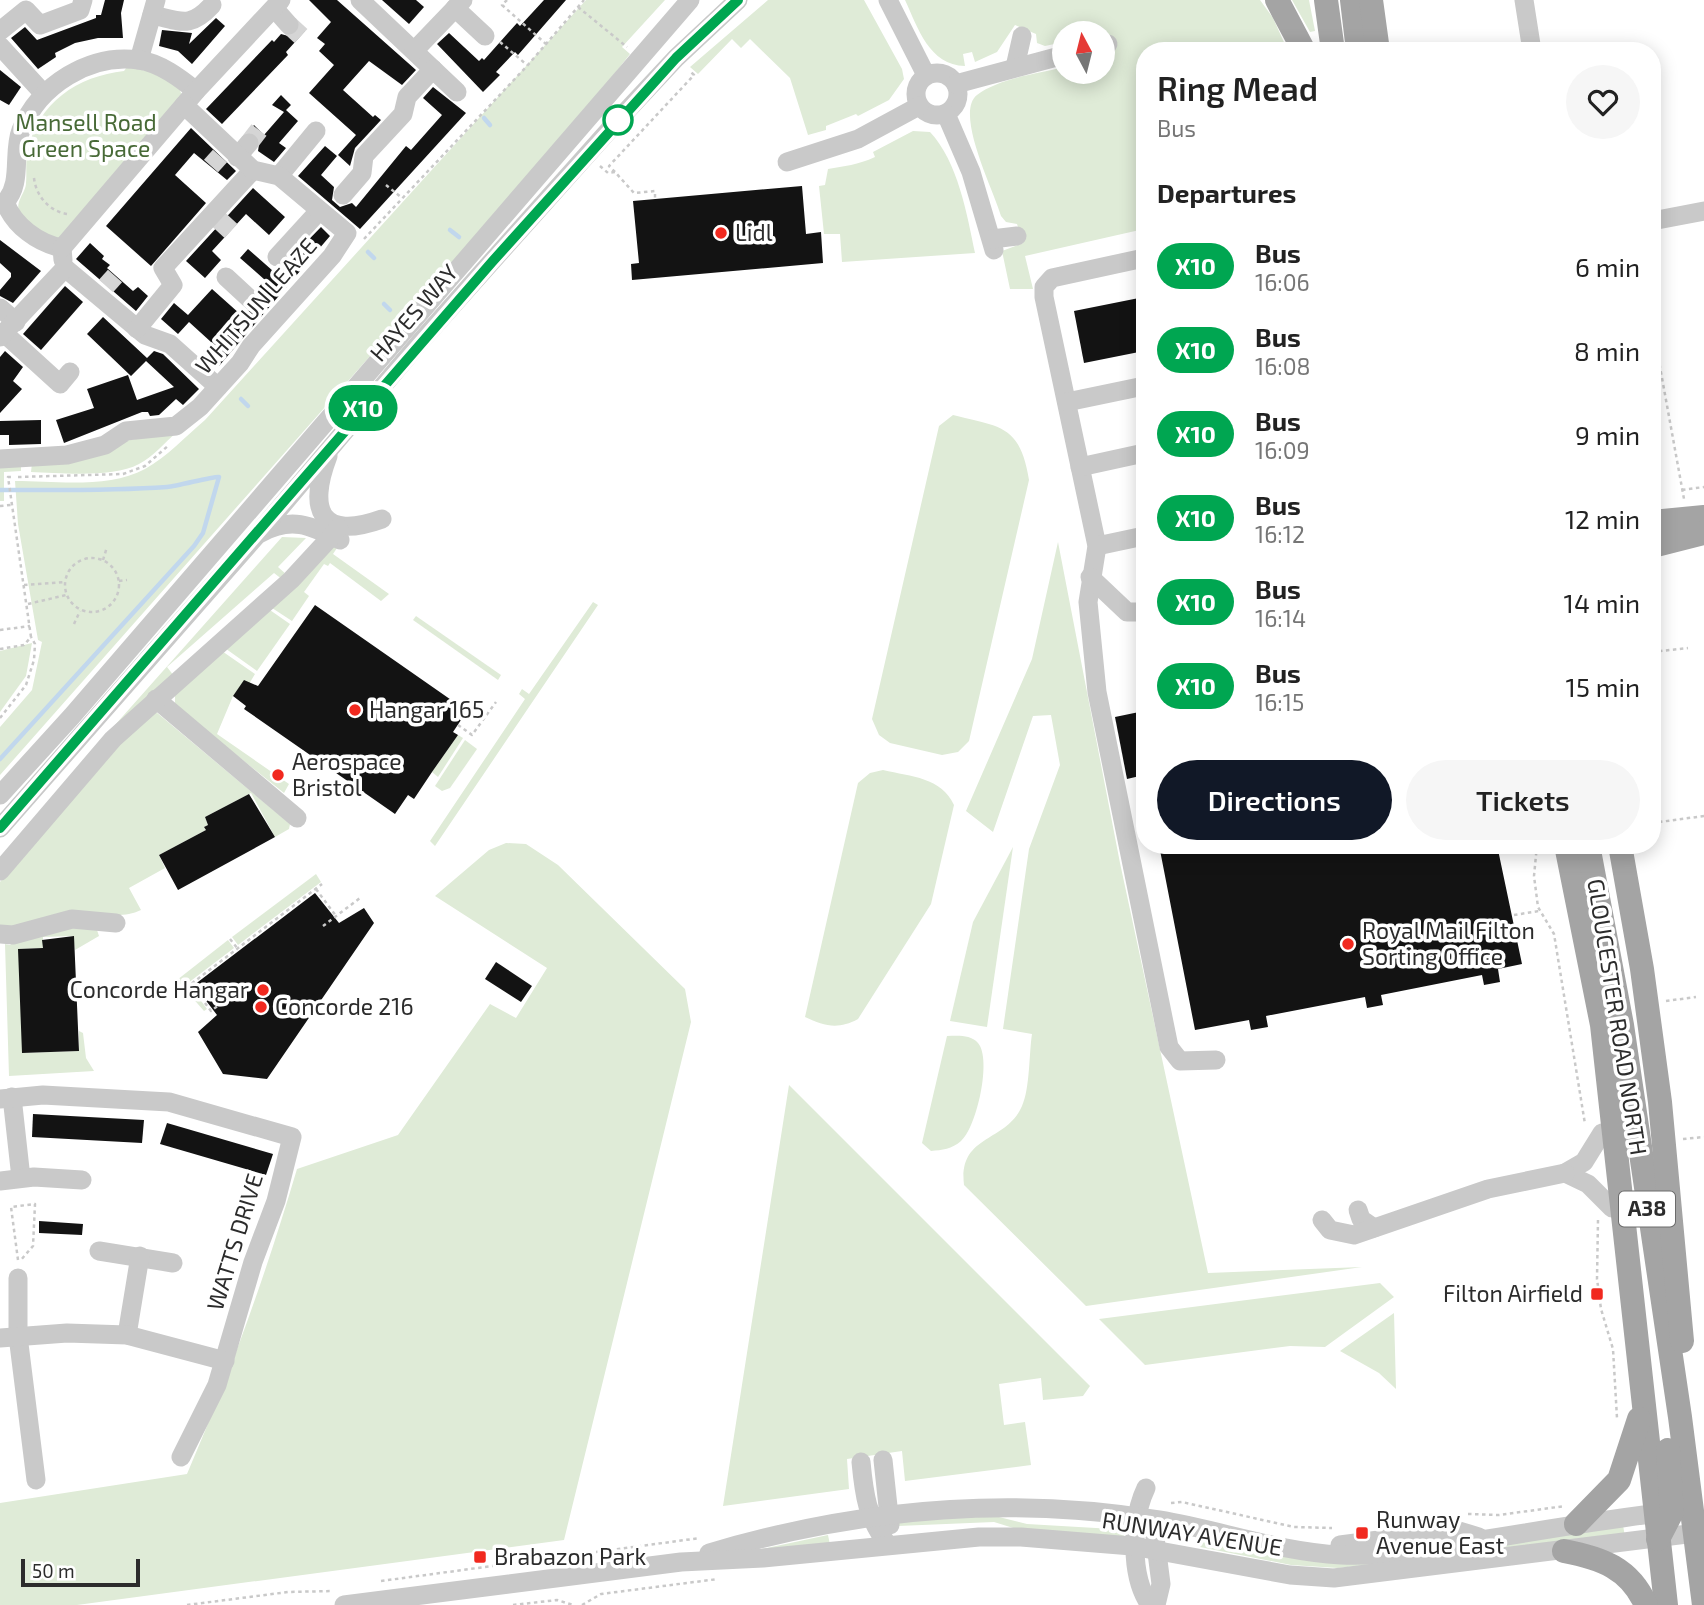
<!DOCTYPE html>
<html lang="en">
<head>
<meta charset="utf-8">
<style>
	body { margin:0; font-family:"Exo 2",sans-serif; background:#f6f6f6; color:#222; height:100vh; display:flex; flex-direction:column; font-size:26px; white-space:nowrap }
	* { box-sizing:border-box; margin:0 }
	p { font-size:23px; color:#767676 }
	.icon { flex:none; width:38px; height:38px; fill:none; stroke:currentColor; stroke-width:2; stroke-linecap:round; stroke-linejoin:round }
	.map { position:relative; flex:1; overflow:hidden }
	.panel { position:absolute; left:1136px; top:42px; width:525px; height:812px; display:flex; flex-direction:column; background:#fff; border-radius:28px; box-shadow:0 4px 18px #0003 }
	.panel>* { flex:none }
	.badge { padding:0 14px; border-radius:23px; font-size:24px; line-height:46px }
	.needle { width:46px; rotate:353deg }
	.controls { position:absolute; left:1052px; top:21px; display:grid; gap:14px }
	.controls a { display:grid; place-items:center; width:63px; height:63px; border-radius:50%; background:#fff; box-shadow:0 4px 18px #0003; font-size:35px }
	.scale { position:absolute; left:21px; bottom:18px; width:119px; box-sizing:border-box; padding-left:7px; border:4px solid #2c2c2c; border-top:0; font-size:19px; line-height:24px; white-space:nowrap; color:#2c2c2c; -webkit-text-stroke:5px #fff; paint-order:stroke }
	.map>.badge { position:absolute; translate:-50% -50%; box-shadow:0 0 0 4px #fff }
	h2 { padding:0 21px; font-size:26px; line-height:63px }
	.round { display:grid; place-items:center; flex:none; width:74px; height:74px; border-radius:37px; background:#f6f6f6 }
	.headline { display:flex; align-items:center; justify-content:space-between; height:119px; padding:0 21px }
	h1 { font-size:33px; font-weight:600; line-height:52px }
	.cta { display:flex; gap:14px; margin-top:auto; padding:14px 21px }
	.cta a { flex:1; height:80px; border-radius:42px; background:#111827; color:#fff; font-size:28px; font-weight:600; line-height:80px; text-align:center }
	.cta a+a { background:#f6f6f6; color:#222 }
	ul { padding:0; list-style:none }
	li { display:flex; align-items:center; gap:21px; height:84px; padding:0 21px }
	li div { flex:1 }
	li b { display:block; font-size:26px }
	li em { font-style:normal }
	li .badge { min-width:77px; font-weight:700; text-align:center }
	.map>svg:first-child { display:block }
	.green { fill:#dfebd7 }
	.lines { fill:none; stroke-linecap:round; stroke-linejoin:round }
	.stream { stroke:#c1d7ed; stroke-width:4.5 }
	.building { fill:#131313 }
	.minor-tunnel { stroke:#d5d5d5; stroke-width:19; stroke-dasharray:19 10; stroke-linecap:butt }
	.path { stroke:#c9c9c9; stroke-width:2.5; stroke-dasharray:3.5 3.5; stroke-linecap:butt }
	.minor { stroke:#c9c9c9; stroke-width:19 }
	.major { stroke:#a4a4a4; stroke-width:24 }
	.line-casing { stroke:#fff; stroke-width:16 }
	.line { stroke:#00a651; stroke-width:10 }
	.stop-dot { fill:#fff; stroke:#00a651; stroke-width:3.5 }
	.poi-dot { fill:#f1291f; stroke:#fff; stroke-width:2.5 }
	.labels { text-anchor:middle; stroke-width:7; stroke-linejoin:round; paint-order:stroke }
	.shield { fill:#fff; stroke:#6b6b6b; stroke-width:2 }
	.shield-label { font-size:21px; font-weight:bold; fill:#2c2c2c }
	.park-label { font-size:23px; fill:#486a37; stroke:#fff }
	.poi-label { font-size:23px; fill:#2c2c2c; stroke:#fff; text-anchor:start }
	.street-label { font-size:23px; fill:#2c2c2c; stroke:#fff }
</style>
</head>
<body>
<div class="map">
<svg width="1704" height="1605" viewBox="0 0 1704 1605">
	<rect width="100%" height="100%" fill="#fff"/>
	<g class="green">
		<path d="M586,0H665L622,47L630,54L575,124L0,775V727L32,690L42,642L38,640L18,524L15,481C55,481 108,489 145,469C167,457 186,436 205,420Z"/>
		<path d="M768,0H864L902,69L904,79L889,100L858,116L856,114L826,126V130L808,135L790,78L750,39L741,48L732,39L698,74L690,67Z"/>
		<path d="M905,0H1260L1273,18L1288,51H1144V229L1025,256L1033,289H1010L1002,251L1023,243L1017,224L1006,222L1001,216C994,191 954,113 977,95C999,78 1037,74 1064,67V72H1102L1103,57L1113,54L1107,33H1064V42L1045,46L1037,43L1036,34L1015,25L997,52L975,62L972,52L963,54L965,66C929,65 918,28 905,0Z"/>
		<path d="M1292,0H1309L1315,31L1310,32Z"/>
		<path d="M127,67L157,73L177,83L183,98L59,238L47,239C39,232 25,222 20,213C14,202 26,193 26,183C27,172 25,162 28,151C37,103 78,76 124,71Z"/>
		<path d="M913,131L930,132C958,162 967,214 975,253L842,262L840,234H824L819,186L825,185L828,169C844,166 858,165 875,157L873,152Z"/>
		<path d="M953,415C1001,427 1020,425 1029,480L969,741L958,752L942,755L890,743L879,735L872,719L939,426Z"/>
		<path d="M177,432C165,442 153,457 139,464C113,478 61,473 31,472L32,463L118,442Z"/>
		<path d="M0,465H21V471L4,472V501H0Z"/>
		<path d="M282,537L306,538L278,567L287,575L283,580L274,573L167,667L174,676L83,761Z"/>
		<path d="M1058,542L1120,863L1208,1273L1362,1267L1086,1306L964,1185C958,1134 1006,1143 1022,1106C1030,1089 1029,1053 1032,1034L1003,1029L1029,849L1060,765L1051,715L1033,716L993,832L966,811L1032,659Z"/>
		<path d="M334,545H339L333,554L389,594L381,601L330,563L328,566L324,564L304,592L309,596L292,621L269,606Z"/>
		<path d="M593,602L598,605L435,846L430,841L525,699L519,694L522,689L529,694Z"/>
		<path d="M267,608L290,624L257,671L222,646Z"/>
		<path d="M416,616L501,675L498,680L413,620Z"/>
		<path d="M32,643L26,676L0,712V651Z"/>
		<path d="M219,649L255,674L249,684L244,681L233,696L217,734L289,784L284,793L175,706V694Z"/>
		<path d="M156,712L290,824L289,829L275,837L251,793L205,817L208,825L204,827L206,830L159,855L165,868L129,888L141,910C125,918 109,914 92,914C61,915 32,930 0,927V882L38,832L118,742Z"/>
		<path d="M458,735L463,738L438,777L432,772Z"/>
		<path d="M465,740L477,749L450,788L442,791L435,786Z"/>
		<path d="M883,770C912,777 941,777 954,805L931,904L858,1019C838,1030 824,1026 805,1017L858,783L870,773Z"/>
		<path d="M506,843L526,844L558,865L685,989L691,1022L564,1540L77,1605H0V1503L187,1474C230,1374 266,1274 297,1169L398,1135L490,1004L516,1018L547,968L435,896L489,850Z"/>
		<path d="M1013,847L987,1027L950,1021L973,922Z"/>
		<path d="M316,874L321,882L238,945L232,937Z"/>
		<path d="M54,927H96L99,936L75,950L73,936L43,937V948L19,949L23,1053L79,1051V1031L83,1033L86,1058L94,1071L9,1076L5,944L10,945L18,939Z"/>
		<path d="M228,940L234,948L188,983L207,1009L204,1011L177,980Z"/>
		<path d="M947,1036C957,1036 970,1034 978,1043C992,1059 977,1127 961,1141C952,1149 942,1150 931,1151L922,1143Z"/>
		<path d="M789,1085L1090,1386L1083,1396L1043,1400L1041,1378L999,1384L1004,1425L1025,1422L1031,1465L905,1481L902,1451L847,1459L849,1489L723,1506Z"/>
		<path d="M1380,1283L1394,1297L1325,1347L1290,1346L1145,1365L1099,1319Z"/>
		<path d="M1394,1313L1396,1389L1379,1373L1340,1351Z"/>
		<path d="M960,1516H995L1027,1524L1113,1529L1124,1534V1537L1020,1530L994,1522L898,1526L897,1523Z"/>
		<path d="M1623,1525L1625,1537L1338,1568L1291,1565L1200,1547L1202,1537L1278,1555Z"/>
		<path d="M828,1535L830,1545L752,1551Z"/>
	</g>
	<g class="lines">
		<g class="stream">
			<path d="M484,118L490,125"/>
			<path d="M450,230L459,237"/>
			<path d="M368,252L374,258"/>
			<path d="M384,304L390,310"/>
			<path d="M241,399L248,406"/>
			<path d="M0,490C56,490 111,491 167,487C179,486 213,476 219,477L203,533L194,546L0,759"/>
		</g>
	</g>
	<g class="building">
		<path d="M105,0H124L121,13L123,38H98L75,43L55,53L56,57L38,69L11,38L25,27L37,40L96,18V15H101Z"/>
		<path d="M309,0H337L416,70L402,85L369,61L343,90L373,117L375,115L381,120L355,148L350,166L338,155L356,135L309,93L334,65L319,51L325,44L317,38L331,22Z"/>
		<path d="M382,0H416L424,7L409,24Z"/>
		<path d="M544,0H566L518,55L515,52L496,72L500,75L483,92L437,44L449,33L479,61L482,58L484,60L517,23L520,26Z"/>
		<path d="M216,18L225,26L192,64L178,51L159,46L162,30L192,33L189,44Z"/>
		<path d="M301,27L305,31L286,52L288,55L222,124L206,109L272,40L274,42L281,34L292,37Z"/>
		<path d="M0,70L21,87L9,105L0,100Z"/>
		<path d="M433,87L466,113L360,229L298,176L325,146L337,156L321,175L334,187L332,200L340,207L352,203L356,207L406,146L411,150L442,115L423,98Z"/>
		<path d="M281,95L291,105L286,110L298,121L279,143L286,148L274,162L258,151L260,138L249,131L254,125L264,135L284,112L272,105Z"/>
		<path d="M191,128L236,171L227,180L194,153L175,175L206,203L151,266L106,226Z"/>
		<path d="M802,186L806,234L821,232L823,263L632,280L631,264L639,263L633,201Z"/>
		<path d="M253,188L285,217L269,235L246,214L212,251L221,260L205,278L186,261Z"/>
		<path d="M321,227L330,236L219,366L203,351L211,342L189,322L178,334L161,319L174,303L188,315L212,289L240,314L244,310L256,312L264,303L257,289L265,280L240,258L248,249L273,271L281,268Z"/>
		<path d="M0,240L41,271L13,303L0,296V290L11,277V273L0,263Z"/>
		<path d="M90,243L104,256L102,259L110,265L107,268L133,291L138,287L148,296L136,311L76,259Z"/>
		<path d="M65,286L83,302L41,350L23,334Z"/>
		<path d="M1144,297V351L1084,363L1074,311Z"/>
		<path d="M103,317L147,358L154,351L163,354L199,389L183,405L176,399L159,415L150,416L148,412H142L64,443L56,420L94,408L87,389L128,375L137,400L174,387L146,361L131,376L87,334Z"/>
		<path d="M5,351L23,367L13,381L22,389L0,413V357Z"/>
		<path d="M41,420V444L9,445V435H0V421Z"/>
		<path d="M315,605L467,711L453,732L458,735L432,772L414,799L408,795L395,814L244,709L246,706L233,696L244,680L258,686Z"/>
		<path d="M1144,711V775L1127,779L1115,717Z"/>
		<path d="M249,794L275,837L178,890L159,855L206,830L204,827L208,825L205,817Z"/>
		<path d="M1159,845H1497L1522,964L1498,969L1500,982L1484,985L1482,975L1381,995L1383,1005L1367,1008L1365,997L1266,1016L1268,1027L1251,1030L1249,1020L1195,1030Z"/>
		<path d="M315,893L339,923L364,908L374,923L267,1079L223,1074L198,1032L217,1015L194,985Z"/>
		<path d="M74,936L79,1051L22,1053L18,949L43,948L42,940Z"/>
		<path d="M496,962L532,986L521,1002L485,979Z"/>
		<path d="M33,1114L144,1120L142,1143L32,1137Z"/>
		<path d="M167,1123L273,1154L266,1175L160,1144Z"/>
		<path d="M39,1221L83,1224L82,1235L39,1233Z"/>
	</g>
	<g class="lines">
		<g class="minor-tunnel">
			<path d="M289,25L301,36"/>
			<path d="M249,143L259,130"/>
			<path d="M211,166L220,156"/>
			<path d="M218,219L231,231"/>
			<path d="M106,286L115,276"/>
		</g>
		<g class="path">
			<path d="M507,0L502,5L546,44"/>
			<path d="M578,7L627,47"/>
			<path d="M500,42L527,65"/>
			<path d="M600,166L608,173L615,172L634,193L655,191V199"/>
			<path d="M615,172L609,166L694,75L690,71"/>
			<path d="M34,178C36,196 49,211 67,214"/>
			<path d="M386,185L402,198"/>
			<path d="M364,239L527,66L584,0"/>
			<path d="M1652,323L1684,499"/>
			<path d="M18,477L123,474L145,466L169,445"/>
			<path d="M1682,490L1704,487"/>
			<path d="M0,506L11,505"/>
			<circle cx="92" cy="585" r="27"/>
			<path d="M103,560L107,547"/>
			<path d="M119,581L127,580"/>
			<path d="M24,585L65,582"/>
			<path d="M28,604L66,595"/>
			<path d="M74,624L80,611"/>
			<path d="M0,630L30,626"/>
			<path d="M0,649L24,645L31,637L8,477H11"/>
			<path d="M1652,652L1688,648"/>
			<path d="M0,718L26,685L34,660L35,644L31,637"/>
			<path d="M458,725L472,735L496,702"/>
			<path d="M1652,823L1704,816"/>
			<path d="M1537,845L1534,876L1538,907L1554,934L1585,1124"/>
			<path d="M316,889L336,916"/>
			<path d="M1514,915L1539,911"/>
			<path d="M323,926L360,898"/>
			<path d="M230,939L238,949"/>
			<path d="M228,998L211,1011L191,984L322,884"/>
			<path d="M1666,1001L1696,997"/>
			<path d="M1683,1139L1704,1137"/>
			<path d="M1598,1220L1597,1279L1601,1309L1613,1349L1617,1418"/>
			<path d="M18,1260L11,1207L35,1204L33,1246L20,1261"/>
			<path d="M1171,1503L1182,1502L1294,1527L1332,1528"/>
			<path d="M1468,1514L1499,1515L1565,1506"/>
			<path d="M381,1581L700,1538"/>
			<path d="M187,1605L288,1592L333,1591"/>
			<path d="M513,1605L557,1600L573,1605"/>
			<path d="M582,1605L601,1594L718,1579"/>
		</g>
		<g class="minor">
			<path d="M360,0L457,92"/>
			<path d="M888,0L926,75"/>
			<path d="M1524,0L1532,51"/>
			<path d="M274,8L289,25"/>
			<path d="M455,8L485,36"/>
			<path d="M152,15C181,21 190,29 212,5"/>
			<path d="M0,31L26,10L40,25L80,10L83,0"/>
			<path d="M1102,45L1108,44"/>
			<path d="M0,46L44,94"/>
			<path d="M414,51L463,0"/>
			<path d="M139,60L156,0"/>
			<path d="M1015,67L1022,36"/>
			<circle cx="937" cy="94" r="21"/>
			<path d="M956,84L1064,55"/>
			<path d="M946,114L971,172L994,250"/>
			<path d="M237,157L249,143"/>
			<path d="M787,162L858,139L919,106"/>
			<path d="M279,176L316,131"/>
			<path d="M343,195L362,173L364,156L403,114L407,97L433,69"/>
			<path d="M5,202C23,183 12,153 21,130C39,85 90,53 139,60C160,63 180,78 196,91"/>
			<path d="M0,203L5,202C14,226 38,243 62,248L63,260"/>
			<path d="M1652,221L1704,211"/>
			<path d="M992,239L1017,236"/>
			<path d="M62,248L196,91L281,0"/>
			<path d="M277,257L319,211"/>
			<path d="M1144,258L1052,278L1044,287V297L1097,546L1088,602L1097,692L1169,1047L1180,1061L1216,1060"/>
			<path d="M65,268L145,335L170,344L218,387"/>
			<path d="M226,277L252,301"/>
			<path d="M0,308L16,322"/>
			<path d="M137,329L173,285L163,268L253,170"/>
			<path d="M5,334L60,384L70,372"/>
			<path d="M0,337L65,268"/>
			<path d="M1067,402L1144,386"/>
			<path d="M328,456C307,511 321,541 382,519"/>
			<path d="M0,459L67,455L105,445L126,431L176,426L200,407L240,363L251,346L332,256L347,233L279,176L253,170L184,105"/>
			<path d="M1080,467L1144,453"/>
			<path d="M261,533C292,516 311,526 340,540"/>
			<path d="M1097,546L1144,536"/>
			<path d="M1090,577L1127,612H1144"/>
			<path d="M156,699L297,818"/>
			<path d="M0,795L72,716L690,0"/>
			<path d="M0,828L258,534L419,343L618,120L676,58L738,0"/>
			<path d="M0,871L113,739L291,580L339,528"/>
			<path d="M0,934L13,935L72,919L116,923"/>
			<path d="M12,1097L21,1178"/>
			<path d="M0,1099L43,1095L169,1102L292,1137L276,1201L253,1262L217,1385L181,1457"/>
			<path d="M1602,1133L1584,1162L1565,1173L1588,1184L1612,1208"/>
			<path d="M0,1181L34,1177L82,1180"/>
			<path d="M1358,1210L1361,1219L1374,1228"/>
			<path d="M1322,1220L1330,1230L1354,1235L1488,1189L1565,1173"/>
			<path d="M99,1251L173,1263"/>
			<path d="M18,1278V1336L36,1480"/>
			<path d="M127,1335L140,1256"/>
			<path d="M0,1338L67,1333L127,1335L225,1361"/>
			<path d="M883,1460L890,1525"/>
			<path d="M861,1462C864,1494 867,1518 888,1545"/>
			<path d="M1146,1488C1131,1519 1130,1577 1150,1605"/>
			<path d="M1155,1537L1161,1584L1156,1605"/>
			<path d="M1340,1545L1456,1530L1479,1537"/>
			<path d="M709,1553C857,1509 1006,1495 1159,1520C1220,1530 1279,1552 1341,1555C1375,1557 1409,1550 1442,1546C1517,1535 1591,1521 1667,1512"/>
			<path d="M344,1605L681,1562L763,1558L979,1537H1021L1132,1546L1290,1575L1334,1578L1704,1532"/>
		</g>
		<g class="major">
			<path d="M1277,0L1304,51"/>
			<path d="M1326,0L1333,51"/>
			<path d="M1352,0L1358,51"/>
			<path d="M1371,0L1378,51"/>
			<path d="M1652,522L1704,517"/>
			<path d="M1652,546L1704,533"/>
			<path d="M1566,845L1602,1025L1666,1605"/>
			<path d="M1588,845L1622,1025L1680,1417L1704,1605"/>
			<path d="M1620,845L1642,969L1660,1102L1682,1341"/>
			<path d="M1576,1524L1619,1480L1639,1419"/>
			<path d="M1658,1539L1672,1512L1668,1450"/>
			<path d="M1564,1551C1601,1558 1630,1568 1646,1605"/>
		</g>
	</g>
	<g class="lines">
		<defs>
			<path id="line" d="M0,828L492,262L676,58L738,0"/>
		</defs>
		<use href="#line" class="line-casing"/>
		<use href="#line" class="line"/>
	</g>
	<circle class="stop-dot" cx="618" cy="120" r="14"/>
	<g class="poi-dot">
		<circle cx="721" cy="233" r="7"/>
		<circle cx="355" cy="710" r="7"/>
		<circle cx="278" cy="775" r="7"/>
		<circle cx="1348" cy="944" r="7"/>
		<circle cx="263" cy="990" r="7"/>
		<circle cx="261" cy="1007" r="7"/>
		<rect x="1590" y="1287" width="14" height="14" rx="3.5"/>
		<rect x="1355" y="1526" width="14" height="14" rx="3.5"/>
		<rect x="473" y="1550" width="14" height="14" rx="3.5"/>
	</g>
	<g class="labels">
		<rect class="shield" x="1619" y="1191.5" width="56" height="35" rx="5"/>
		<g class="shield-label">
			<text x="1647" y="1216">A38</text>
		</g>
		<g class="park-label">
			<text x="86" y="131">Mansell Road<tspan x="86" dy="26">Green Space</tspan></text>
		</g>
		<g class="poi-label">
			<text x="735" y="241">Lidl</text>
			<text x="369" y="718">Hangar 165</text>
			<text x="292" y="770">Aerospace<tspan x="292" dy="26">Bristol</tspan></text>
			<text x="1362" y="939">Royal Mail Filton<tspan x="1362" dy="26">Sorting Office</tspan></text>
			<text x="249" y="998" text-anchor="end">Concorde Hangar</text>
			<text x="275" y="1015">Concorde 216</text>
			<text x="1583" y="1302" text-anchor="end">Filton Airfield</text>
			<text x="1376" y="1528">Runway<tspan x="1376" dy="26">Avenue East</tspan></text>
			<text x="494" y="1565">Brabazon Park</text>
		</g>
		<g class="street-label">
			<text transform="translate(256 306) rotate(-49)" y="8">WHITSUN LEAZE</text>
			<text transform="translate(414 313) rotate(-49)" y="8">HAYES WAY</text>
			<text transform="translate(1617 1017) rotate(81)" y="8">GLOUCESTER ROAD NORTH</text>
			<text transform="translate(235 1242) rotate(-73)" y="8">WATTS DRIVE</text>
			<text transform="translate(1192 1534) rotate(9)" y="8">RUNWAY AVENUE</text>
		</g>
	</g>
</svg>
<div class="controls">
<a><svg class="needle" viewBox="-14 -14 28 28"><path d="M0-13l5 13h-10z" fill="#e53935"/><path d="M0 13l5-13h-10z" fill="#767676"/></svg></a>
</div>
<div class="scale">50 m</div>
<b class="badge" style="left:363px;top:408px;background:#00a651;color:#fff">X10</b>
<section class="panel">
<div class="headline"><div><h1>Ring Mead</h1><p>Bus</p></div><a class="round"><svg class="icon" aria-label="heart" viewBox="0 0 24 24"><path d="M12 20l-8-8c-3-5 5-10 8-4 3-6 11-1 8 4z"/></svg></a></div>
<h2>Departures</h2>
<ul>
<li><span class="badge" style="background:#00a651;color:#fff">X10</span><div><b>Bus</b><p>16:06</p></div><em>6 min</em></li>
<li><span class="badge" style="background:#00a651;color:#fff">X10</span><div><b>Bus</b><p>16:08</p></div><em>8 min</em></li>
<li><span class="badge" style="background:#00a651;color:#fff">X10</span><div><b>Bus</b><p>16:09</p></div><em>9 min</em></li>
<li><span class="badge" style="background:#00a651;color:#fff">X10</span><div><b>Bus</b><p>16:12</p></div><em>12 min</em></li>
<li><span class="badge" style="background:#00a651;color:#fff">X10</span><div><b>Bus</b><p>16:14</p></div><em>14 min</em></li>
<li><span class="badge" style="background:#00a651;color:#fff">X10</span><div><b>Bus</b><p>16:15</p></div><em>15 min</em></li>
</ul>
<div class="cta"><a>Directions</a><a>Tickets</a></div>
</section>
</div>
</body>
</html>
